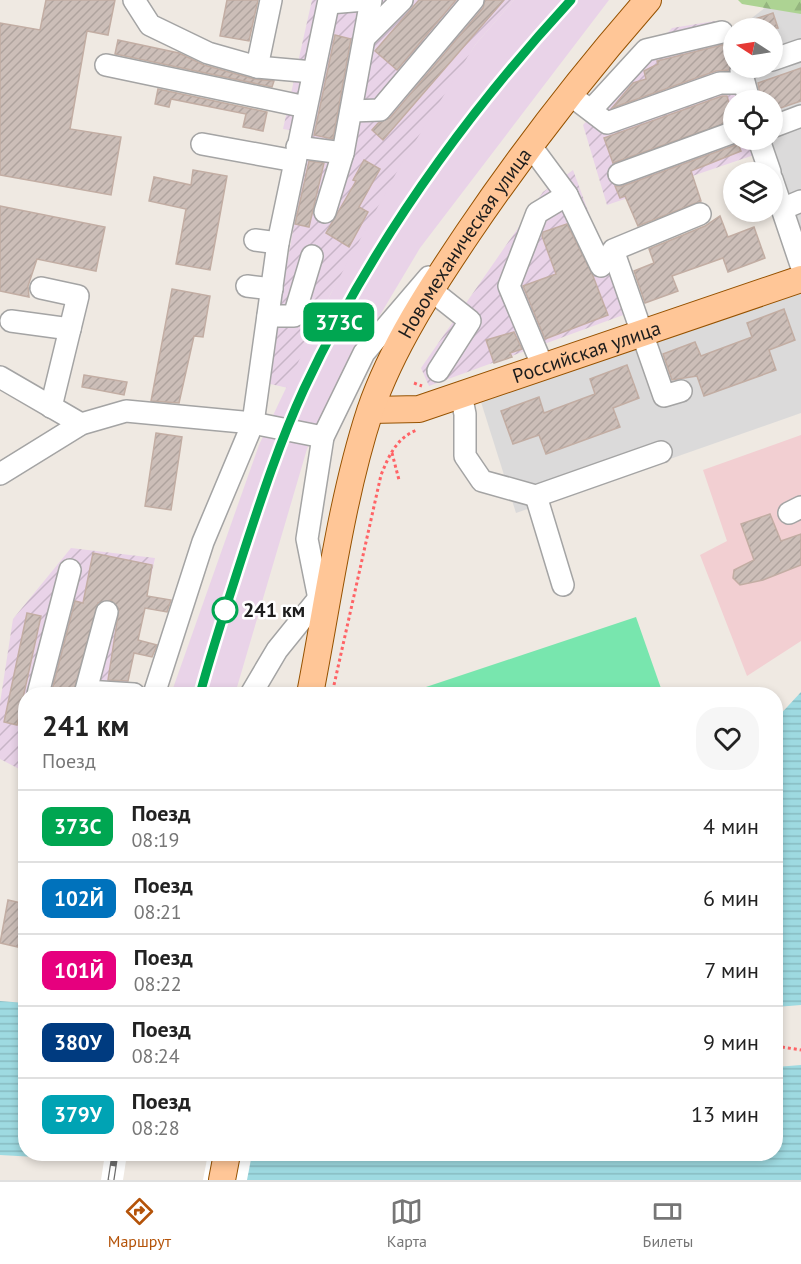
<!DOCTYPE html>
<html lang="ru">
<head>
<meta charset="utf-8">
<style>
	body { margin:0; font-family:"PT Sans",sans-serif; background:#f6f6f6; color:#222; height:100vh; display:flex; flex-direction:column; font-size:22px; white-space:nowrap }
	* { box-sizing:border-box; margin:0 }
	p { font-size:20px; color:#767676 }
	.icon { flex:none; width:33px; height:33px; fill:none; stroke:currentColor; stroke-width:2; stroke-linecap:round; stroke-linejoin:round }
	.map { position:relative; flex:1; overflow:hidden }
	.drawer { position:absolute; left:18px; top:687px; width:765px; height:474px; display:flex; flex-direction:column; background:#fff; border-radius:24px; box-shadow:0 3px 9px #0003 }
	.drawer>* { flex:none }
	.badge { padding:0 12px; border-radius:9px; font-size:21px; line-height:39px }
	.needle { width:39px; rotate:282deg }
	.tools { position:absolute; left:723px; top:18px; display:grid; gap:12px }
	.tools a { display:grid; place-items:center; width:60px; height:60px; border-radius:50%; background:#fff; box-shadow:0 3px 9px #0003; font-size:30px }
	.map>.badge { position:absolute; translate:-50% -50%; box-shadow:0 0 0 3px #fff }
	.round { display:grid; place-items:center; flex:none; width:63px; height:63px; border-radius:24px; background:#f6f6f6 }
	.headline { display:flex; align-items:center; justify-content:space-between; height:102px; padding:0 24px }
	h1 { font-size:28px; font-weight:700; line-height:45px }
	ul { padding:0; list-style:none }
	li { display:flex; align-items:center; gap:18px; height:72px; padding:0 24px; border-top:2px solid #e0e0e0 }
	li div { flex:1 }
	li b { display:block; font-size:22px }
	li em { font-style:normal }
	li .badge { min-width:66px; font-weight:700; text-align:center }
	.dock { display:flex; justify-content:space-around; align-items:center; height:84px; border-top:2px solid #e0e0e0; background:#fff; font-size:16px; color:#767676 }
	.dock a { display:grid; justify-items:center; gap:3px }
	.dock .on { color:#b45309 }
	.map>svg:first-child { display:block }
	.residential { fill:#dbdada }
	.commercial { fill:#f2cfd2 }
	.industrial { fill:url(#industrial-furrows) }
	.railway { fill:#e9d3e8 }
	.forest { fill:url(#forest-firs) }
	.pitch { fill:#78e6ae }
	.water { fill:url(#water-rules) }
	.pier { fill:#fff }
	.building { fill:url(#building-hatch); stroke:#c2ada3; stroke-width:1.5 }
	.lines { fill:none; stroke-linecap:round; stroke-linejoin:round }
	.minor-casing { stroke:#a4a4a4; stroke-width:24 }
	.major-casing { stroke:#965200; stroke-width:28 }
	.path { stroke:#ff6366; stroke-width:3; stroke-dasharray:3 3; stroke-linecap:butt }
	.minor { stroke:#fff; stroke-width:21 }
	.major { stroke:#ffc697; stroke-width:26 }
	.rail-casing { stroke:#6b6b6b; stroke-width:7 }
	.rail { stroke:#fff; stroke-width:4.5; stroke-dasharray:14; stroke-linecap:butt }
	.line-casing { stroke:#fff; stroke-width:14 }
	.line { stroke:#00a651; stroke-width:9 }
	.stop-dot { fill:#fff; stroke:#00a651; stroke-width:3 }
	.labels { text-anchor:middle; stroke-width:5; stroke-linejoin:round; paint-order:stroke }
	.street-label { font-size:20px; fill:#1d1d1d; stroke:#fff }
	.stop-label { font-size:20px; font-weight:bold; fill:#1d1d1d; stroke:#fff; text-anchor:start }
</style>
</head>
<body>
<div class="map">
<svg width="801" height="1180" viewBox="0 0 801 1180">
	<defs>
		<pattern id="industrial-furrows" width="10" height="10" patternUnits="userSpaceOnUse" patternTransform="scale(1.5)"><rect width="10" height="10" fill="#e9d3e8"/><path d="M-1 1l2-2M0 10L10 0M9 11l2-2" fill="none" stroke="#c7b5c7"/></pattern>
		<pattern id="forest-firs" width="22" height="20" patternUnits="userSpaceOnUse" patternTransform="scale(1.5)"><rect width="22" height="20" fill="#add393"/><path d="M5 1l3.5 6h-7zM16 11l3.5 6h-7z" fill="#94b57e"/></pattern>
		<pattern id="water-rules" width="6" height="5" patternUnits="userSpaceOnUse" patternTransform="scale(1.5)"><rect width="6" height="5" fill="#9edae1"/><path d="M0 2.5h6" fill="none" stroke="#88bbc1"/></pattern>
		<pattern id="building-hatch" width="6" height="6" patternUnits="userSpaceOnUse" patternTransform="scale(1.5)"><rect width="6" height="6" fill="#ccbeb8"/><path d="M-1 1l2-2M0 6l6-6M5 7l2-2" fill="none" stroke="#afa39e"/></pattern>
	</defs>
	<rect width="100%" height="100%" fill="#efe9e2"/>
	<g class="residential">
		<path d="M775,0H801V229L771,140L772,100H758L747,68H772V28H739Z"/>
		<path d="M801,290V413L516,513L481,402Z"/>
	</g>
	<path class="commercial" d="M801,435V641L747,676L700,555L727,541L703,470Z"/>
	<g class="industrial">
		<path d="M312,0H514L475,45L331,293L288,388L266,383L310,134L283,129Z"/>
		<path d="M715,21L738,100H734V140H750L754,155L607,205L583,125L672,28Z"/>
		<path d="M573,170L626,314L429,386L421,368L543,192Z"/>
		<path d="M71,548L155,558L125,694H26L25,772L0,759V703L13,619Z"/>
	</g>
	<path class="railway" d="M514,0H609L420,248L327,404L307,449L235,694H171L259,445L331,293L400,166L475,45Z"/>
	<path class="forest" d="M738,0H801V14L742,4Z"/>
	<path class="pitch" d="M636,617L663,694H405Z"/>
	<g class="water">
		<path d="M801,692V1005L776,1007V719Z"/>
		<path d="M0,1001L25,1003L26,1154H71L54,1158L0,1155Z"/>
		<path d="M801,1065V1180H243L208,1154H776V1067Z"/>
	</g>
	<g class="pier">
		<path d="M105,1154H127L123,1180H101Z"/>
		<path d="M208,1154H252L247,1180H203Z"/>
	</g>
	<g class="building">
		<path d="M46,0H115L108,35L87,31L70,129L121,137L111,195L0,175V23L40,30Z"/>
		<path d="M227,0H258L249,41L220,36Z"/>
		<path d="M419,0H456L397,70L375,51Z"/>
		<path d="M485,0H504L383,140L372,130L378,123L390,118L483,8Z"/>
		<path d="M773,13L778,28H734V26Z"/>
		<path d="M335,35L351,39L333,139L314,135Z"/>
		<path d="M118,40L179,53L204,65L254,79L274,81L272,87L115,54Z"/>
		<path d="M726,44L731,63L729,70L716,71L612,108L633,83L646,79L644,71L658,64L657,61Z"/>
		<path d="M801,68V101L772,111V100H761L758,83Z"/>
		<path d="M158,89L267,112L263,131L243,127L246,114L171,99L169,107L155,104Z"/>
		<path d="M722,96H727L734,120L613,163L604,138Z"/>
		<path d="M738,144L741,151L691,171L701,201L638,226L625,196L620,198L615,186H623Z"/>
		<path d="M364,160L380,169L359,207L368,212L349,247L326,233L356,181L353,180Z"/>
		<path d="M309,161L324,163L309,227L295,224Z"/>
		<path d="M193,170L227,176L210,270L176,264L186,209L149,201L154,177L191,185Z"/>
		<path d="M0,206L105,227L96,271L37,259L28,286L29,297L0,291Z"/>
		<path d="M720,216L728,237L754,227L765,258L728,272L723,258L672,276L678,291L645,303L634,271L654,263L649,249L705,226Z"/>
		<path d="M567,224L593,276L608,315L545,339L523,286L556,274L542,236L543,232Z"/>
		<path d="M172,289L210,296L203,337L194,336L179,403L151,401Z"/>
		<path d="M784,309L795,340L769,350L776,370L704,396L697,376L672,380L663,354L695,342L701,356L752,337L747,323Z"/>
		<path d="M514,332L522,349L510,353L512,357L494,363L486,340Z"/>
		<path d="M627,365L639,398L613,408L620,427L546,454L539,435L513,444L501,411L539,397L544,413L595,394L590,379Z"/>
		<path d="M84,375L127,382L124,395L82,387Z"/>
		<path d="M156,433L182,437L171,510L145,506Z"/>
		<path d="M770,514L781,541L801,534V565L763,580L740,585L733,578L734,570L754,560L741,524Z"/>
		<path d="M93,553L152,565L147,596L171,600L167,612L145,608L138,640L157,645L152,657L134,653L128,681L108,680L119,609L111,600L98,603L73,694H51L75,601L83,603Z"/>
		<path d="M27,613L41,616L17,725L4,722Z"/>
		<path d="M8,900L26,904L18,947L0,943Z"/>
	</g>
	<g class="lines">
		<defs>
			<g id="minor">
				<path d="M134,0L150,25L208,53L257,67L313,72"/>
				<path d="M329,3L365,0"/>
				<path d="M365,37L402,0"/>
				<path d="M772,60L801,50"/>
				<path d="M106,65L306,107"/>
				<path d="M257,67L271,0"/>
				<path d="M569,94L607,123L720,83H744"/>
				<path d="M749,100L741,71L750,68"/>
				<path d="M591,110L646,50L722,32"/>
				<path d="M351,111L380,110L473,0"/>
				<path d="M772,127L801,116"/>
				<path d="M759,140L770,172"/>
				<path d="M202,144L295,161"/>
				<path d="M530,145L567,195L537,213L509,286L543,367"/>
				<path d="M297,147L343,153L325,212"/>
				<path d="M343,153L371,0"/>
				<path d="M619,174L734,132"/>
				<path d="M772,179L801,265"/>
				<path d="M567,195L601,266"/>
				<path d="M782,209L801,201"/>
				<path d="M255,240L278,243"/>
				<path d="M247,286L272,289"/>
				<path d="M41,288L78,296L51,407"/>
				<path d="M431,290L470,321L438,371"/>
				<path d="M268,316H294L312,256"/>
				<path d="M11,321L70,329"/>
				<path d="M0,377L81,424"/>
				<path d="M681,391L664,396L613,250L700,214"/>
				<path d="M461,395L465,414V456L482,481L536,496L661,452"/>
				<path d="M0,474L81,424L126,411L253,423L323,437"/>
				<path d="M536,496L563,585"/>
				<path d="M789,513L801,507"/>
				<path d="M322,614L307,539L323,437L364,353L429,277"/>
				<path d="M86,691L134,694"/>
				<path d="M38,694L70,570"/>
				<path d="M85,694L107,612"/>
				<path d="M154,694L203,542L253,423L278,243L329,0"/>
				<path d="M251,694L277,650L319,598"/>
			</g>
			<g id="major">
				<path id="s1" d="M371,410L419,409L801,279"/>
				<path id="s2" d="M310,694C328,602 341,500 370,411C392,347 431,288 468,233C523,152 583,74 648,0"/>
				<path d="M222,1180L227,1154"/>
			</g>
		</defs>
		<use href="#minor" class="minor-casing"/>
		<use href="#major" class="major-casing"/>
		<g class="path">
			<path d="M414,383L422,386"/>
			<path d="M392,453L399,480"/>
			<path d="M334,685L381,475C389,456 396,438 417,430"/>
			<path d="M776,1046L801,1050"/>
		</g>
		<use href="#minor" class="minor"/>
		<use href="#major" class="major"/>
		<defs>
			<g id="rail">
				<path d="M200,694C213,646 229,598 244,551C262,496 280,441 304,389C372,246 465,117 571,0"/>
				<path d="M111,1180L115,1154"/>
			</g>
		</defs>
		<use href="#rail" class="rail-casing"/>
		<use href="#rail" class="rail"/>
	</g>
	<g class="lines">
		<defs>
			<path id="line" d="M200,694C213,646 229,598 244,551C262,496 280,441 304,389C371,246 464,116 571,0"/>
		</defs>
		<use href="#line" class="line-casing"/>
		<use href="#line" class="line"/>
	</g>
	<circle class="stop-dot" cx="225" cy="610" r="12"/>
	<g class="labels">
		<g class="street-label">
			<text dy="7" stroke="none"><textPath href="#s2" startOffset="483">Новомеханическая улица</textPath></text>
			<text dy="7" stroke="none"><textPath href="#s1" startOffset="225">Российская улица</textPath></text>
		</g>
		<g class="stop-label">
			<text x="243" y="617">241 км</text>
		</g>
	</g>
</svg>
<div class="tools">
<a><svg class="needle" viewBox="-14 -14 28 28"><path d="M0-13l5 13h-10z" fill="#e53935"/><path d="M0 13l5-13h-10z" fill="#767676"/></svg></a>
<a><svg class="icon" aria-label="locate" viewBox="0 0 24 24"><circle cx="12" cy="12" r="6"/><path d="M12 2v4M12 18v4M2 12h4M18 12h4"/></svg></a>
<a><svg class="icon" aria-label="layers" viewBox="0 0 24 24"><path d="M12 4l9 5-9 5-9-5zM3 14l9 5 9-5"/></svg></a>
</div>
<b class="badge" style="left:339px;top:322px;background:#00a651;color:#fff">373C</b>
<section class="drawer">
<div class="headline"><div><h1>241 км</h1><p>Поезд</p></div><a class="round"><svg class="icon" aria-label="heart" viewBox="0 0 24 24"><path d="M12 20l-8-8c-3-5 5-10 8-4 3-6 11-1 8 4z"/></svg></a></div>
<ul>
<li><span class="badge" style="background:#00a651;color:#fff">373C</span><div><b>Поезд</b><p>08:19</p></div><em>4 мин</em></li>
<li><span class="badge" style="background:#0072bc;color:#fff">102Й</span><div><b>Поезд</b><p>08:21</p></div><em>6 мин</em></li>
<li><span class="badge" style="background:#e6007e;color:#fff">101Й</span><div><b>Поезд</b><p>08:22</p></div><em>7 мин</em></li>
<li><span class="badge" style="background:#003b80;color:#fff">380У</span><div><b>Поезд</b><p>08:24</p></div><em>9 мин</em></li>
<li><span class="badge" style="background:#00a3b4;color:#fff">379У</span><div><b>Поезд</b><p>08:28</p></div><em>13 мин</em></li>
</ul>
</section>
</div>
<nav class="dock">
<a class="on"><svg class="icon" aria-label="directions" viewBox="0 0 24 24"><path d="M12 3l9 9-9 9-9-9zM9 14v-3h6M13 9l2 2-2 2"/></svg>Маршрут</a>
<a><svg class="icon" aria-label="map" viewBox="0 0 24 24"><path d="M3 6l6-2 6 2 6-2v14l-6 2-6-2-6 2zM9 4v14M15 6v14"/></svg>Карта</a>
<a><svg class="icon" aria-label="tickets" viewBox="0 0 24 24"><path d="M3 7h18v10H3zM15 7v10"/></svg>Билеты</a>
</nav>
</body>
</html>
